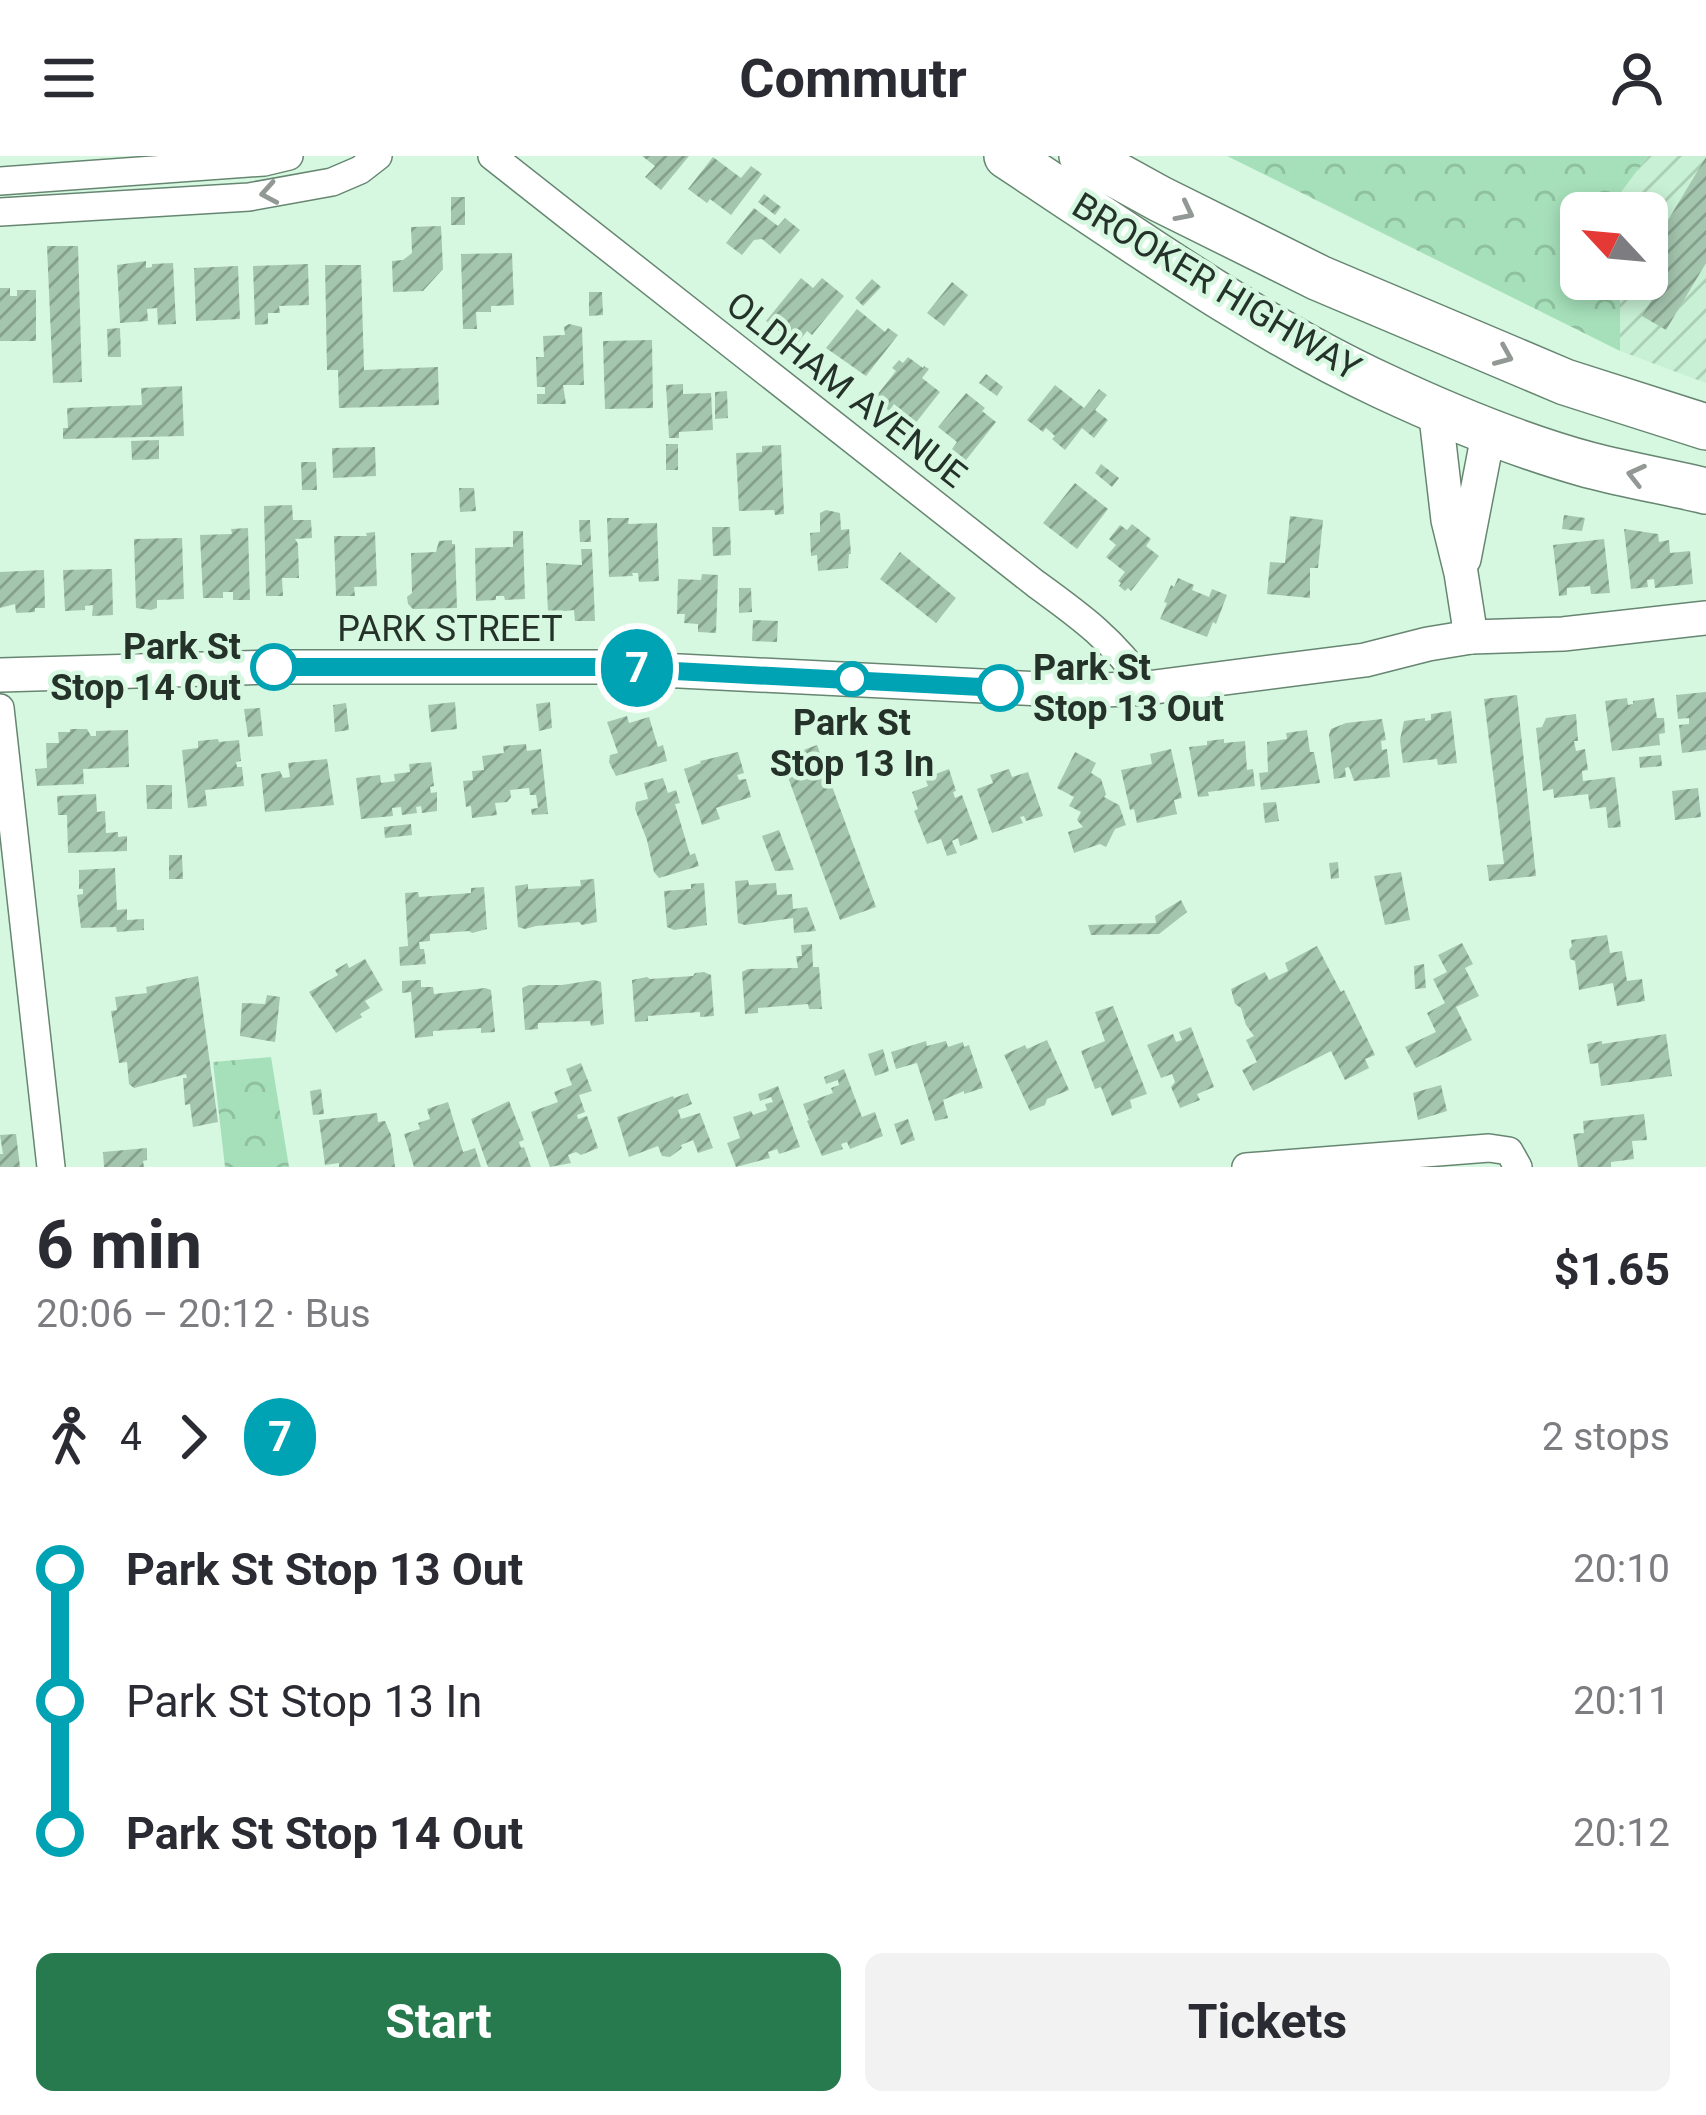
<!DOCTYPE html>
<html lang="en">
<head>
<meta charset="utf-8">
<style>
	body { margin:0; font-family:Roboto,sans-serif; background:#f2f2f3; color:#2b2b33; height:100vh; display:flex; flex-direction:column; font-size:45px; white-space:nowrap }
	* { box-sizing:border-box; margin:0 }
	p { font-size:39px; color:#7c7c81 }
	.icon { flex:none; width:66px; height:66px; fill:none; stroke:currentColor; stroke-width:2; stroke-linecap:round; stroke-linejoin:round }
	.map { position:relative; height:1011px; overflow:hidden }
	.side { display:flex; flex-direction:column; background:#fff; flex:1 }
	.side>* { flex:none }
	.badge { padding:0 24px; border-radius:39px; font-size:42px; line-height:78px }
	.needle { width:78px; rotate:296deg }
	.tools { position:absolute; left:1560px; top:36px; display:grid; gap:24px }
	.tools a { display:grid; place-items:center; width:108px; height:108px; border-radius:18px; background:#fff; box-shadow:0 6px 18px #0003; font-size:60px }
	.map>.badge { position:absolute; translate:-50% -50%; box-shadow:0 0 0 6px #fff }
	.legs { display:flex; align-items:center; gap:18px; height:132px; padding:0 36px; font-size:39px }
	.legs p { margin-inline-start:auto }
	.overview { display:flex; align-items:center; justify-content:space-between; height:204px; padding:0 36px }
	h1 { font-size:66px; font-weight:700; line-height:90px }
	.primary-button { display:flex; gap:24px; margin-top:auto; padding:24px 36px }
	.primary-button a { flex:1; height:138px; border-radius:18px; background:#267a4d; color:#fff; font-size:48px; font-weight:700; line-height:138px; text-align:center }
	.primary-button a+a { background:#f2f2f3; color:#2b2b33 }
	ul { padding:0 36px; list-style:none }
	li { display:flex; align-items:center; gap:42px; height:132px; font-size:45px }
	li i { display:grid; place-items:center; width:18px; height:100%; margin:0 15px; background:currentColor }
	li i::after { content:''; width:30px; height:30px; margin:-15px; border:9px solid; border-radius:50%; background:#fff }
	li p { margin-inline-start:auto }
	li:first-child i { background:linear-gradient(#0000 50%,currentColor 0) }
	li:last-child i { background:linear-gradient(currentColor 50%,#0000 0) }
	header { display:flex; justify-content:space-between; align-items:center; height:156px; padding:0 36px; background:#fff; font-size:54px; font-weight:700 }
	.map>svg:first-child { display:block }
	.industrial { fill:url(#industrial-furrows) }
	.park { fill:url(#park-crowns) }
	.building { fill:url(#building-hatch) }
	.lines { fill:none; stroke-linecap:round; stroke-linejoin:round }
	.minor-casing { stroke:#678671; stroke-width:30 }
	.tertiary-casing { stroke:#678671; stroke-width:36 }
	.trunk-casing { stroke:#678671; stroke-width:48 }
	.minor { stroke:#fff; stroke-width:27 }
	.tertiary { stroke:#fff; stroke-width:33 }
	.trunk { stroke:#fff; stroke-width:45 }
	.oneway { stroke:#929894 }
	.line-1-casing { stroke:#fff; stroke-width:27 }
	.line-1 { stroke:#00a3b4; stroke-width:18 }
	.stop-1-dot { fill:#fff; stroke:#00a3b4; stroke-width:6 }
	.labels { text-anchor:middle; stroke-width:9; stroke-linejoin:round; paint-order:stroke }
	.street-label { font-size:36px; fill:#243229; stroke:#d6f8e1 }
	.stop-label { font-size:36px; font-weight:bold; fill:#243229; stroke:#d6f8e1; text-anchor:end }
</style>
</head>
<body>
<header><svg class="icon" aria-label="menu" viewBox="0 0 24 24"><path d="M4 6h16M4 12h16M4 18h16"/></svg>Commutr<svg class="icon" aria-label="person" viewBox="0 0 24 24"><circle cx="12" cy="8" r="4"/><path d="M4 21q1-7 8-7t8 7"/></svg></header>
<div class="map">
<svg width="1706" height="1011" viewBox="0 0 1706 1011">
	<defs>
		<pattern id="industrial-furrows" width="10" height="10" patternUnits="userSpaceOnUse" patternTransform="scale(3)"><rect width="10" height="10" fill="#c7f0d4"/><path d="M-1 1l2-2M0 10L10 0M9 11l2-2" fill="none" stroke="#abceb6"/></pattern>
		<pattern id="park-crowns" width="20" height="18" patternUnits="userSpaceOnUse" patternTransform="scale(3)"><rect width="20" height="18" fill="#a6e0ba"/><path d="M2 6a3 3 0 1 1 6 0M12 15a3 3 0 1 1 6 0" fill="none" stroke="#8fc1a0"/></pattern>
		<pattern id="building-hatch" width="6" height="6" patternUnits="userSpaceOnUse" patternTransform="scale(3)"><rect width="6" height="6" fill="#a4c5ae"/><path d="M-1 1l2-2M0 6l6-6M5 7l2-2" fill="none" stroke="#85a18e"/></pattern>
	</defs>
	<rect width="100%" height="100%" fill="#d6f8e1"/>
	<path class="industrial" d="M1648,0H1706V227L1620,195V123H1647V57H1619V39Z"/>
	<g class="park">
		<path d="M1227,0H1648L1619,39V57H1581V123H1620V195Z"/>
		<path d="M271,901L289,1011H225L213,906Z"/>
	</g>
	<g class="building">
		<path d="M642,0H689L661,34L645,21L655,10Z"/>
		<path d="M713,1L741,22L751,10L762,18L731,59L710,43L707,47L688,33Z"/>
		<path d="M1706,1V107L1666,174L1642,160L1656,137L1647,99Z"/>
		<path d="M764,38L781,51L775,59L758,46Z"/>
		<rect x="451" y="41" width="14" height="28"/>
		<path d="M754,52L778,70L785,62L800,74L780,98L762,83L754,84L742,99L726,87Z"/>
		<path d="M441,70L443,113L423,135L393,136L392,105L403,104L412,97L411,71Z"/>
		<path d="M47,90H78L82,226L53,227Z"/>
		<path d="M512,97L514,149L491,150V156H476L477,173H463L461,98Z"/>
		<path d="M146,105V112L152,111V108L173,107L176,168L158,169L157,152L147,153L148,165L120,167L117,109Z"/>
		<path d="M308,108L309,149L279,150L280,157H268V168L255,169L253,110Z"/>
		<path d="M325,109H361L364,214L438,211L439,249L339,252L338,214H327Z"/>
		<path d="M238,110L240,163L196,165L194,112Z"/>
		<path d="M801,122L813,132L822,122L844,140L812,179L807,175L797,188L766,165Z"/>
		<path d="M872,123L881,131L863,150L855,142Z"/>
		<path d="M952,126L968,139L944,170L927,157Z"/>
		<path d="M0,132H10V140H17V134H36V185H0Z"/>
		<path d="M589,136H602L603,159L589,160Z"/>
		<path d="M857,153L885,176L888,172L898,179L866,220L826,192Z"/>
		<path d="M569,168L582,171L584,229H563L566,248H537V238H545V231H537L536,201H544L543,180L565,179L564,171Z"/>
		<path d="M120,172L121,201H108L107,173Z"/>
		<path d="M652,184L653,252L605,253L603,185Z"/>
		<path d="M908,201L923,212L924,210L929,213L922,222L940,236L914,269L900,258L902,255L894,248L889,255L874,243L896,215L892,212L899,204L903,207Z"/>
		<path d="M986,218L1003,231L997,240L979,227Z"/>
		<path d="M683,228V238L711,237L713,274L679,276V282H669L666,229Z"/>
		<path d="M1055,229L1084,252L1099,233L1107,239L1095,254L1108,264L1094,282L1082,272L1065,294L1052,283L1055,280L1046,272L1043,276L1027,264Z"/>
		<path d="M182,230L184,280L63,283V272H68L67,252L142,249L141,232Z"/>
		<path d="M727,235L728,262L715,263V236Z"/>
		<path d="M966,237L985,252L982,255L996,266L966,304L952,293L957,286L938,271Z"/>
		<path d="M159,284V303L132,304L131,285Z"/>
		<rect x="666" y="288" width="12" height="26"/>
		<path d="M781,289L784,358L775,359L774,354L739,355L736,297L762,296V290Z"/>
		<path d="M375,291L376,320L333,322L332,292Z"/>
		<path d="M301,306H316L317,334H302Z"/>
		<path d="M1101,308L1119,322L1112,331L1095,317Z"/>
		<path d="M1075,327L1108,353L1077,393L1043,367Z"/>
		<path d="M459,332H474L476,355L460,356Z"/>
		<path d="M292,349L293,364H311L312,382L295,383L298,388L299,422H282L283,440H266L264,350Z"/>
		<path d="M826,354L840,357L841,374L849,373L851,398H849L848,412L818,415L817,399L811,400L810,377L820,376V357Z"/>
		<path d="M1564,359L1585,362L1582,375L1562,373Z"/>
		<path d="M1290,360L1323,364L1318,412H1310V442L1267,438L1270,406L1285,407Z"/>
		<path d="M607,362H629L628,368L657,367L659,425L639,426L638,417H632L633,420L609,421Z"/>
		<path d="M579,364H590L591,386H580Z"/>
		<path d="M1132,368L1151,383L1146,390L1159,400L1131,435L1128,432L1125,435L1119,430L1121,427L1118,425L1125,416L1106,401L1116,389L1109,383L1120,369L1127,374Z"/>
		<path d="M712,371H730L731,399L713,400Z"/>
		<path d="M248,372L250,444H233V436H223V442H203L200,379L232,378L231,373Z"/>
		<path d="M1624,373L1658,378L1659,386L1669,384L1670,397L1690,395L1693,428L1655,432L1654,423L1647,424L1648,431L1631,433Z"/>
		<path d="M513,375H523L525,443L505,444L504,440H496V444L476,445L475,392L513,391Z"/>
		<path d="M375,376L377,430L354,431L355,440H336L334,380H367L366,377Z"/>
		<path d="M182,382L184,443L157,444V452L151,454L136,452L134,383Z"/>
		<path d="M1604,383L1610,437L1591,438L1590,430L1567,432V439L1559,440L1553,389Z"/>
		<path d="M452,384V388H455L457,452L413,453L408,448L407,441L412,437L411,397L436,396L439,385Z"/>
		<path d="M581,393H592L595,465H575L574,454L548,457L546,407L582,409Z"/>
		<path d="M900,396L956,442L936,467L880,423Z"/>
		<path d="M112,413L113,459L92,460L93,449L85,450V454L65,455L63,414Z"/>
		<path d="M44,414L45,452H35V456L16,457L15,448L0,452V416Z"/>
		<path d="M702,418L718,419L716,477L698,476V468L684,467L685,458H677L678,423L701,424Z"/>
		<path d="M1178,422L1194,429L1192,434L1209,441L1212,433L1227,439L1216,468L1213,466L1207,481L1160,463L1167,447L1164,446L1171,429L1174,431Z"/>
		<path d="M739,432H751L752,456L739,457Z"/>
		<path d="M753,464L778,465L777,486L752,485Z"/>
		<path d="M1706,536V594L1682,597L1679,569L1689,568V562L1678,563L1676,539Z"/>
		<path d="M1517,539L1536,720L1489,725L1487,709L1504,708L1484,543Z"/>
		<path d="M1627,542L1628,549L1633,548V545L1654,542L1657,562H1664L1665,577L1659,578L1660,589L1612,595L1605,545Z"/>
		<path d="M455,546L457,573L431,576L428,549Z"/>
		<path d="M550,546L552,572L539,575L536,548Z"/>
		<path d="M346,547L349,574L335,576L333,549Z"/>
		<path d="M260,552L263,580L248,581L244,553Z"/>
		<path d="M1451,555L1457,607L1438,609L1437,603L1403,607L1400,584L1404,565L1425,562V565L1431,564V558Z"/>
		<path d="M1576,558L1578,585H1574L1576,595L1585,593L1588,614L1582,615L1583,625L1615,621L1621,671L1608,672L1606,651L1590,653L1588,638L1554,642L1553,633L1543,635L1536,572L1542,571L1546,562Z"/>
		<path d="M627,560L629,567L649,561L658,591L663,589L667,605L616,620L609,606L610,599L618,597L607,566Z"/>
		<path d="M1382,563L1386,584L1381,585L1382,594L1387,593L1390,621L1354,625L1349,611L1345,612L1346,621L1334,623L1329,579L1331,573L1346,567Z"/>
		<path d="M70,573H87L91,580H96V575L128,574L129,611L83,613L84,628L37,630L35,613L47,612L46,587H59L58,576H70Z"/>
		<path d="M1307,574L1310,596H1314L1320,627L1261,634L1259,617L1268,616L1267,586L1287,583L1286,577Z"/>
		<path d="M218,583L219,586L239,584L241,605L236,606L237,611H242L244,630L205,634L207,650L188,652L182,594L198,592V585Z"/>
		<path d="M1224,583V587L1245,585L1247,614L1253,613L1255,630L1208,636L1209,640L1198,641L1189,591L1207,589V585Z"/>
		<path d="M526,588L527,595L541,593L548,658L532,659L531,653L538,652L536,639H530L529,632L510,634L511,641L507,646L495,647L497,659L472,662L471,650L466,651L463,625L473,624L472,615L484,614L482,600L504,597L503,590Z"/>
		<path d="M817,589L876,751L840,764L781,602Z"/>
		<path d="M1171,593L1182,642L1174,644L1177,658L1137,667L1134,653L1130,654L1121,614L1152,608L1150,598Z"/>
		<path d="M738,596L744,617L737,619L739,624L746,623L751,641L716,652L720,663L702,669L684,613L701,607L700,605Z"/>
		<path d="M1075,596L1096,607L1091,617L1101,623L1106,638L1104,641L1119,649L1126,669L1115,673L1106,691L1100,688L1074,697L1068,676L1083,671L1077,664L1081,656L1069,650L1074,641L1057,632Z"/>
		<path d="M1661,599L1662,610L1640,612L1639,601Z"/>
		<path d="M327,603L334,649L265,656L261,618L280,615L283,622L290,621L288,607Z"/>
		<path d="M431,606L434,630L430,631L431,637L437,636V655L422,657L421,650L416,651L417,657L402,659L401,651L392,652L393,660L361,663L356,622L380,619L381,627L395,625L394,618L410,616L409,608Z"/>
		<path d="M949,613L956,635L953,636L955,642L962,639L978,683L960,690L958,682L952,685L957,697L947,700L941,683L927,688L914,655L918,653L912,636L928,630L925,622Z"/>
		<path d="M1009,613L1012,621L1028,616L1043,660L1026,665L1024,660L1020,661L1023,667L992,677L977,633L993,627L990,619Z"/>
		<path d="M663,622L668,637L676,634L680,647L675,648L690,699L695,697L699,710L659,722L654,716L647,684L635,653L636,646L648,643L644,627Z"/>
		<path d="M146,629H172V653H147Z"/>
		<path d="M1698,632L1701,661L1675,664L1672,635Z"/>
		<path d="M96,638L97,656L105,655L106,677L118,676V681L127,680V695L68,697L67,659H58L57,640Z"/>
		<path d="M1276,646L1279,665L1265,667L1263,647Z"/>
		<path d="M411,668L412,679L385,682L384,671Z"/>
		<path d="M779,674L794,714L775,715L762,680Z"/>
		<path d="M169,699H182L183,723H169Z"/>
		<path d="M1338,706L1339,722L1331,723L1329,707Z"/>
		<path d="M115,712L117,754L127,753V764L144,763V774L117,776L116,771L81,772L77,739L83,738V733H79V714Z"/>
		<path d="M1401,716L1410,764L1385,769L1374,720Z"/>
		<path d="M594,723L597,766L582,769L579,766L536,770L525,773L518,771L515,730L528,728V733L581,730L580,724Z"/>
		<path d="M748,724L749,729L776,727L777,739L792,738L793,753L807,751L816,775L794,777L793,762L745,769L738,767L735,725Z"/>
		<path d="M704,727L707,769L674,774L667,771L664,735L691,733V728Z"/>
		<path d="M484,731L487,773L472,777L469,775L430,778V785L419,786L420,793H424L426,808L400,810L399,791L408,790L405,737L418,736L419,741L471,737V732Z"/>
		<path d="M1181,744L1187,756L1159,778L1091,779L1088,769L1156,767L1155,760Z"/>
		<path d="M1607,779L1610,797L1622,795L1627,825L1642,823L1645,845L1617,850L1613,827L1579,834L1575,805L1570,803L1569,794L1572,790L1571,784Z"/>
		<path d="M1462,787L1473,808L1465,812L1479,840L1456,851L1472,884L1416,912L1405,891L1436,876L1427,857L1445,847L1433,823L1447,816L1438,799Z"/>
		<path d="M812,788L813,811H819L822,853H809L808,848L758,852V857L745,858L742,816L748,813L798,812L796,800H802L801,789Z"/>
		<path d="M1317,790L1341,836L1344,834L1375,899L1365,903L1369,912L1345,924L1331,895L1253,935L1242,914L1257,906L1246,884L1254,880L1246,869L1241,852L1235,848L1231,833L1265,816L1269,824L1288,815L1285,807Z"/>
		<path d="M365,803L383,834L365,845L370,852L360,858L362,861L336,877L309,836L338,819L335,814L347,807L349,812Z"/>
		<path d="M1424,808L1426,832L1415,833L1414,810Z"/>
		<path d="M704,816L711,819L714,860L700,861V856L648,860V865L635,866L632,824L647,821L650,823L693,820L695,817Z"/>
		<path d="M198,820L218,966L193,971L190,948L185,949L183,922H187L186,918L134,932L129,928L127,906L119,907L111,855L117,854L115,841L147,837L146,831Z"/>
		<path d="M421,824V831H433L434,838L485,832L491,834L495,876L481,877V872L433,875V880L415,882L411,836L402,837V825Z"/>
		<path d="M594,824L601,826L604,868L591,870L590,865L538,867V873L525,874L522,832L529,829H562Z"/>
		<path d="M267,839L280,841L275,886L240,880L242,847L265,848Z"/>
		<path d="M1113,850L1147,938L1130,944L1132,952L1112,960L1101,931L1095,933L1081,895L1105,885L1095,856Z"/>
		<path d="M1191,871L1214,931L1197,938L1200,944L1180,952L1171,931L1175,926L1172,918L1161,922L1147,889L1173,878L1176,886L1182,884L1179,876Z"/>
		<path d="M1666,878L1672,920L1601,930L1598,907L1590,908L1587,888L1602,885V888Z"/>
		<path d="M1047,884L1069,934L1047,943L1045,949L1030,955L1004,899L1025,889L1027,893Z"/>
		<path d="M926,885L927,890L946,885L948,891L963,886L964,891L969,889L983,932L964,938V935L943,944L948,962L935,965L917,907L896,913L891,896Z"/>
		<path d="M883,893L889,915L875,920L868,898Z"/>
		<path d="M581,907L592,935L579,939L585,956L577,959L578,963L587,960L598,992L581,999L576,996L568,999L571,1007L550,1011L531,956L558,946L554,936L572,929L566,913Z"/>
		<path d="M844,913L862,961L875,956L883,980L850,993L847,986L841,988L843,993L822,1000L807,965L809,964L803,948L833,937L831,932L839,929L838,924L826,928L824,921Z"/>
		<path d="M1441,929L1447,955L1418,964L1413,937Z"/>
		<path d="M778,930L800,991L779,998L777,993L768,996L770,1002L736,1011L727,987L740,982L733,961L751,955L753,959L767,954L765,948L773,946L771,941L760,945L758,938Z"/>
		<path d="M321,933L324,958L313,959L310,935Z"/>
		<path d="M688,937L692,948L678,954L681,963L700,957L713,992L698,997L693,984L681,989L682,992L670,1001L662,1000L658,990L629,1001L617,961L673,940L674,942Z"/>
		<path d="M509,945L524,984L519,986L521,992L524,991L531,1011H488L471,963Z"/>
		<path d="M448,946L463,996L475,992L481,1011H414L404,978L420,973L418,967L430,963L427,953Z"/>
		<path d="M377,957L378,966L385,965L391,979L395,1011H339V1007L325,1009L319,964Z"/>
		<path d="M1644,958L1647,984L1632,985L1634,1003L1611,1006V1011H1578L1573,978L1584,977L1583,965Z"/>
		<path d="M908,963L915,984L901,989L894,968Z"/>
		<path d="M16,978L20,1011H0V998H3L0,979Z"/>
		<path d="M147,992V1004L143,1005L144,1011H104L103,996Z"/>
	</g>
	<g class="lines">
		<defs>
			<g id="minor">
				<path d="M492,0L1036,428C1083,462 1113,484 1147,532"/>
				<path d="M0,25L264,6L289,0"/>
				<path d="M0,56L249,41L332,26L360,14L378,0"/>
				<path d="M0,552L51,1011"/>
				<path d="M1246,1011L1489,992L1509,995L1518,1011"/>
			</g>
			<g id="tertiary">
				<path d="M1435,252L1448,364L1461,417L1471,481"/>
				<path d="M1464,403L1489,274"/>
				<path d="M0,519L274,511H600L1083,535L1147,532L1365,504L1428,488L1471,481L1563,478L1706,462"/>
			</g>
			<g id="trunk">
				<path d="M1007,0C1129,80 1250,168 1383,230C1445,259 1523,291 1589,309C1628,319 1667,326 1706,335"/>
				<path d="M1082,0L1160,43L1319,122L1565,226L1706,271"/>
			</g>
		</defs>
		<use href="#minor" class="minor-casing"/>
		<use href="#tertiary" class="tertiary-casing"/>
		<use href="#trunk" class="trunk-casing"/>
		<use href="#minor" class="minor"/>
		<use href="#tertiary" class="tertiary"/>
		<use href="#trunk" class="trunk"/>
	</g>
	<defs><path id="oneway-chevron" d="M-2-3.5L2.5 0L-2 3.5" fill="none" stroke-width="1.6" stroke-linecap="round" stroke-linejoin="round" transform="scale(3)"/></defs>
	<g class="oneway">
		<use href="#oneway-chevron" transform="translate(269 37) rotate(170)"/>
		<use href="#oneway-chevron" transform="translate(1185 56) rotate(27)"/>
		<use href="#oneway-chevron" transform="translate(1504 200) rotate(23)"/>
		<use href="#oneway-chevron" transform="translate(1636 319) rotate(-166)"/>
	</g>
	<g class="lines">
		<defs>
			<path id="line-1" d="M274,511H599L1000,532"/>
		</defs>
		<use href="#line-1" class="line-1-casing"/>
		<use href="#line-1" class="line-1"/>
	</g>
	<g class="stop-1-dot">
		<circle cx="274" cy="511" r="21"/>
		<circle cx="852" cy="523" r="15"/>
		<circle cx="1000" cy="532" r="21"/>
	</g>
	<g class="labels">
		<g class="street-label">
			<text transform="translate(1217 130) rotate(31)" y="13">BROOKER HIGHWAY</text>
			<text transform="translate(847 233) rotate(38)" y="13">OLDHAM AVENUE</text>
			<text x="450" y="485">PARK STREET</text>
		</g>
		<g class="stop-label">
			<text x="241" y="503">Park St<tspan x="241" dy="41">Stop 14 Out</tspan></text>
			<text x="1033" y="524" text-anchor="start">Park St<tspan x="1033" dy="41">Stop 13 Out</tspan></text>
			<text x="852" y="579" text-anchor="middle">Park St<tspan x="852" dy="41">Stop 13 In</tspan></text>
		</g>
	</g>
</svg>
<div class="tools">
<a><svg class="needle" viewBox="-14 -14 28 28"><path d="M0-13l5 13h-10z" fill="#e53935"/><path d="M0 13l5-13h-10z" fill="#7c7c81"/></svg></a>
</div>
<b class="badge" style="left:637px;top:512px;background:#00a3b4;color:#fff">7</b>
</div>
<section class="side">
<div class="overview"><div><h1>6 min</h1><p>20:06 – 20:12 · Bus</p></div><b>$1.65</b></div>
<div class="legs"><svg class="icon" aria-label="walk" viewBox="0 0 24 24"><circle cx="13" cy="4" r="2"/><path d="M13 8l-2 6 4 7M11 14l-3 7M7 12l3-4h3l4 4"/></svg>4<svg class="icon" aria-label="forward" viewBox="0 0 24 24"><path d="M9 5l7 7-7 7"/></svg><b class="badge" style="background:#00a3b4;color:#fff">7</b><p>2 stops</p></div>
<ul>
<li><i style="color:#00a3b4"></i><b>Park St Stop 13 Out</b><p>20:10</p></li>
<li><i style="color:#00a3b4"></i><span>Park St Stop 13 In</span><p>20:11</p></li>
<li><i style="color:#00a3b4"></i><b>Park St Stop 14 Out</b><p>20:12</p></li>
</ul>
<div class="primary-button"><a>Start</a><a>Tickets</a></div>
</section>
</body>
</html>
